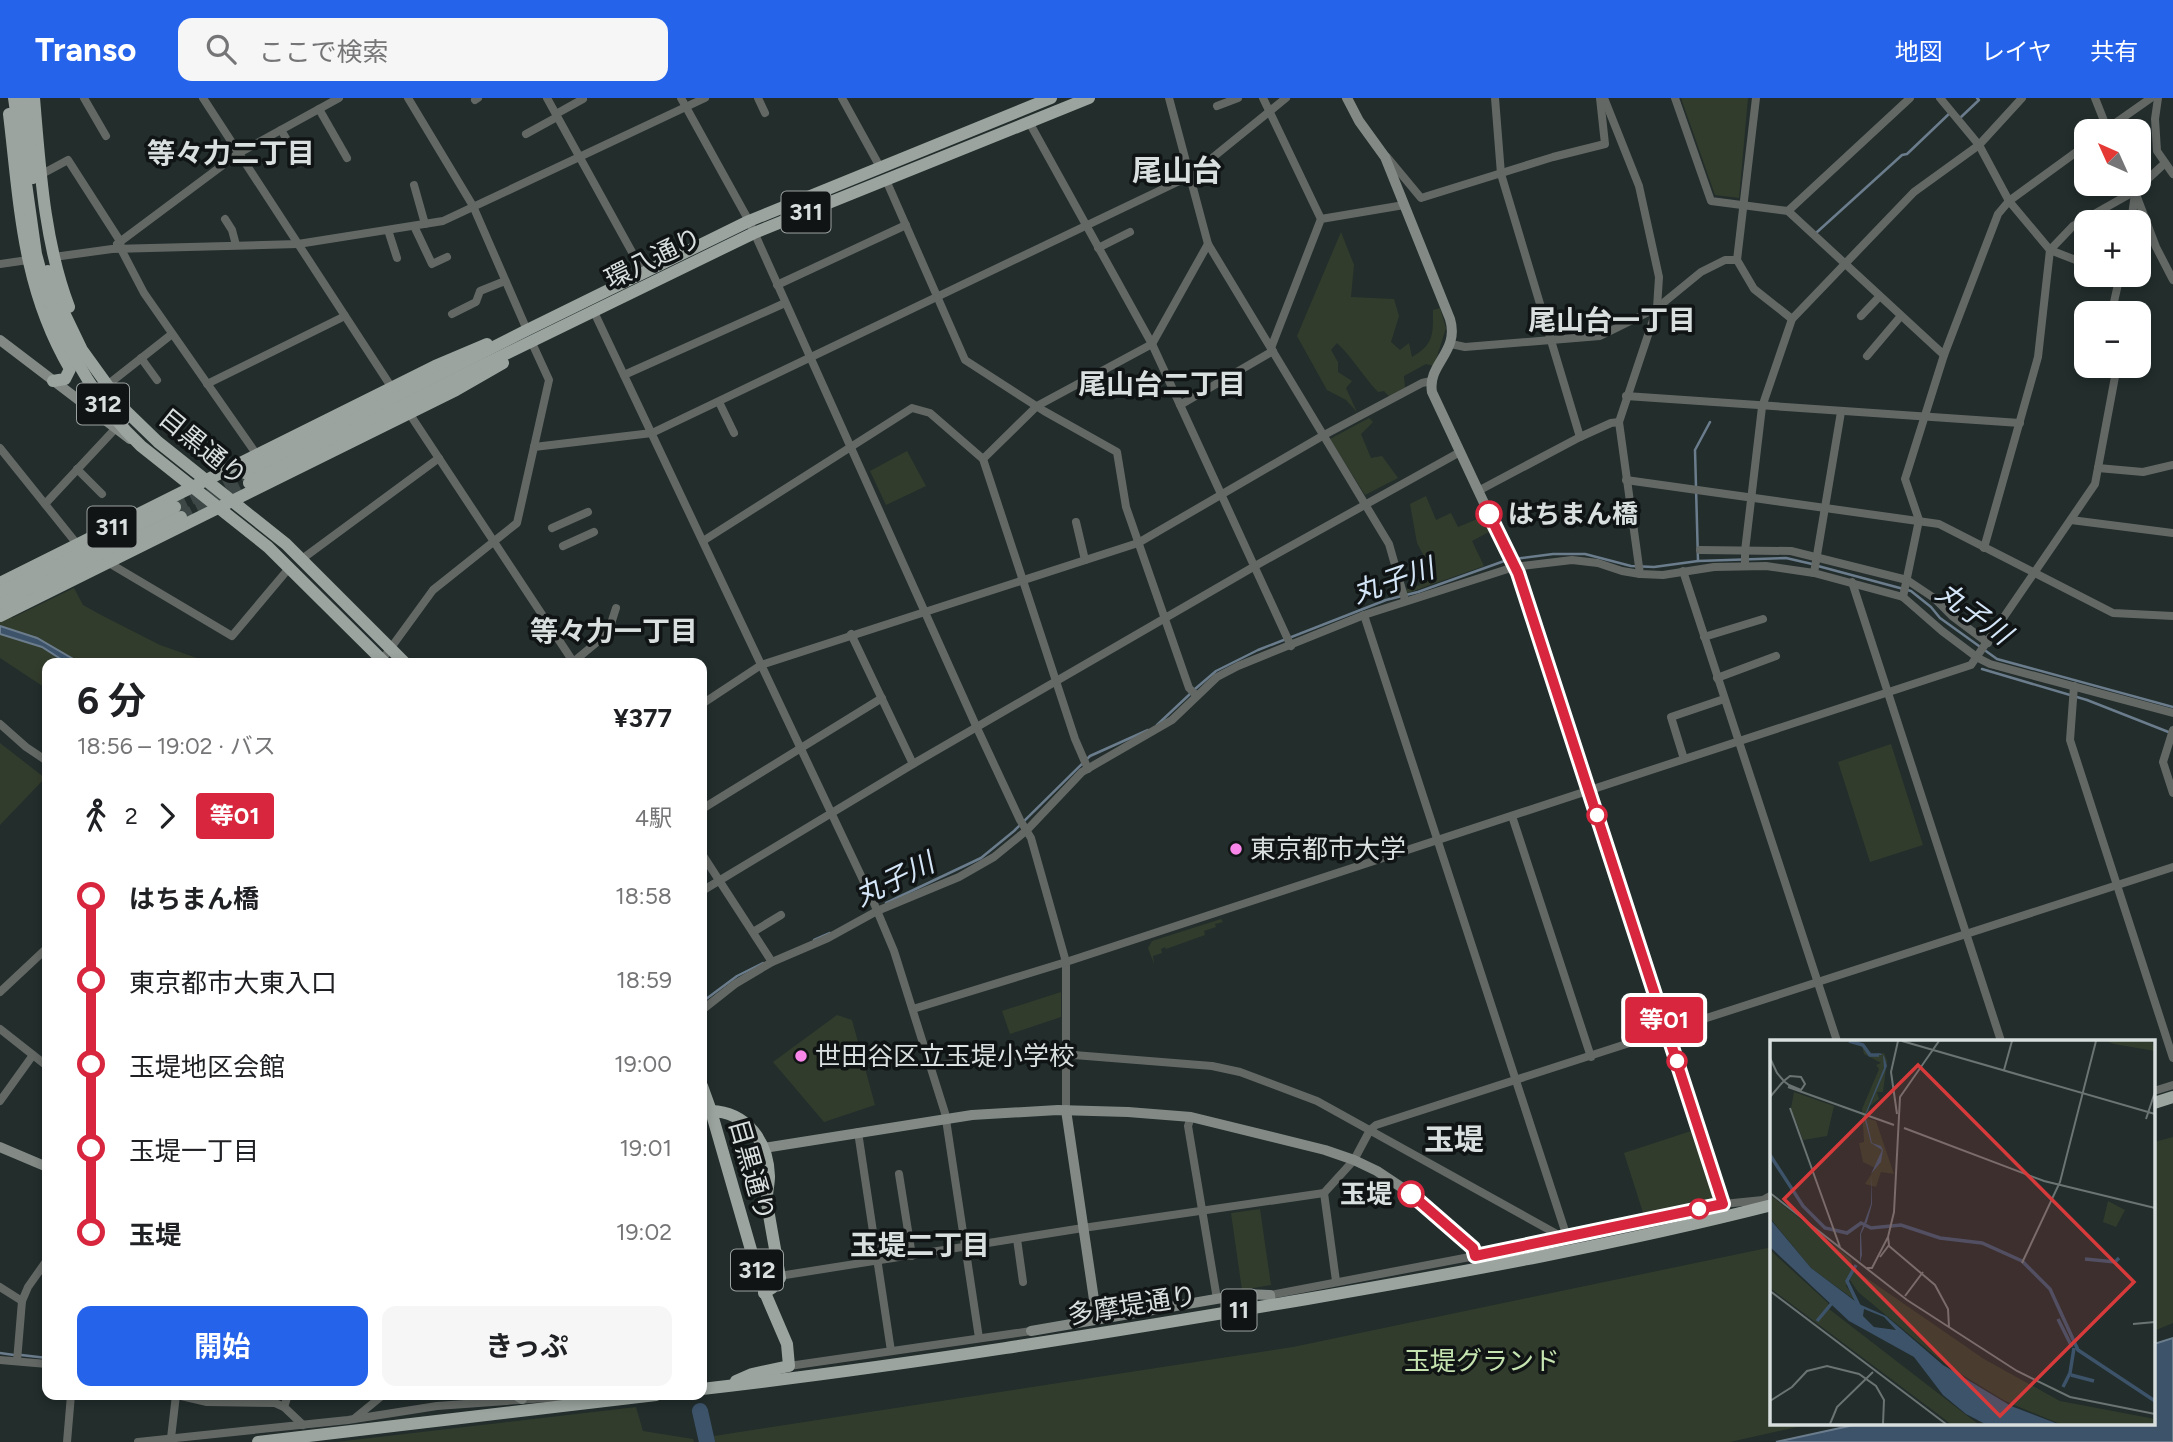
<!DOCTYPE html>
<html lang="ja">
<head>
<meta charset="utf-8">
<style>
	body { margin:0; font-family:Figtree,"Noto Sans JP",sans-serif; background:#f6f6f6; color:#202124; height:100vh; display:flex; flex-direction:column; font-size:26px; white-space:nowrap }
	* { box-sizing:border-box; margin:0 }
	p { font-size:23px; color:#757577 }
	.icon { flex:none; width:38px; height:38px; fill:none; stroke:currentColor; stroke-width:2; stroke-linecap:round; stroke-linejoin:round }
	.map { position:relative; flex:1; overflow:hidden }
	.drawer { position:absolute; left:42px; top:560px; width:665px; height:742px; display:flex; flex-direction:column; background:#fff; border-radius:14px; box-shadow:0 4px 10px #0003 }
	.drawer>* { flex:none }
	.badge { padding:0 14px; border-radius:5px; font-size:24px; line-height:46px }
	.needle { width:46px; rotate:315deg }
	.buttons { position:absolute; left:2074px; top:21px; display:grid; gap:14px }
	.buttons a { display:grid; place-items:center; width:77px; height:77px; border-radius:14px; background:#fff; box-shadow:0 4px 10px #0003; font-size:35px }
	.map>.badge { position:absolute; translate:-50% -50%; box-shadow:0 0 0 4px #fff }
	.legs { display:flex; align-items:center; gap:10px; height:77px; padding:0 35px; font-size:23px }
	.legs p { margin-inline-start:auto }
	.headline { display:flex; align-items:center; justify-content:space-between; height:119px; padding:0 35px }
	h1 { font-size:38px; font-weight:700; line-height:52px }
	.primary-button { display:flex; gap:14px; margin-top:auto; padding:14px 35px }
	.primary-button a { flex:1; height:80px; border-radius:14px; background:#2563eb; color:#fff; font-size:28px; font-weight:700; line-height:80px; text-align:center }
	.primary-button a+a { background:#f6f6f6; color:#202124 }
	ul { padding:0 35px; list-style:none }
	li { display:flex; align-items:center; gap:24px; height:84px; font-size:26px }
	li i { display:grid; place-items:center; width:10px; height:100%; margin:0 9px; background:currentColor }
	li i::after { content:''; width:18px; height:18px; margin:-9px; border:5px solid; border-radius:50%; background:#fff }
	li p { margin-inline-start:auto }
	li:first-child i { background:linear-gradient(#0000 50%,currentColor 0) }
	li:last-child i { background:linear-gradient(currentColor 50%,#0000 0) }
	header { display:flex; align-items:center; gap:42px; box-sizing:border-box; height:98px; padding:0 35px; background:#2563eb; color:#fff }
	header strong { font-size:33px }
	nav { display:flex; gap:38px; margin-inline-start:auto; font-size:24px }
	.search { width:490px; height:63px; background:#f6f6f6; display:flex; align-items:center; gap:18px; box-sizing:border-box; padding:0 24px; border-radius:14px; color:#757577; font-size:26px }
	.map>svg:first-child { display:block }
	.green { fill:#323c2c }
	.water { fill:#3c536a; stroke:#6b7d8d; stroke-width:2 }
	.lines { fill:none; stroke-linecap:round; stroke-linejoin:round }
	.stream { stroke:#6b7d8d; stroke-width:2.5 }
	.river { stroke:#3c536a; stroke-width:16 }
	.primary-tunnel { stroke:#3d4847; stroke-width:12; stroke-dasharray:12 6; stroke-linecap:butt }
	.street { stroke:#636865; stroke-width:8 }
	.secondary { stroke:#838a86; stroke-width:10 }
	.primary { stroke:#9ba49f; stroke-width:12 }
	.primary-bridge { stroke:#9ba49f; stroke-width:12 }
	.line-1-casing { stroke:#fff; stroke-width:16 }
	.line-1 { stroke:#d7263d; stroke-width:10 }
	.stop-1-dot { fill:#fff; stroke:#d7263d; stroke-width:3.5 }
	.poi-dot { fill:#f987e9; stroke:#101414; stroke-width:2.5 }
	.labels { text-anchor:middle; stroke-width:7; stroke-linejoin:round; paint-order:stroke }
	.shield { fill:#101414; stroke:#9ca2a1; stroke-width:2 }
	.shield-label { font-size:24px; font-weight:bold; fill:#d8dfde }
	.street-label { font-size:26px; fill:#d8dfde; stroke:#101414 }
	.stop-label { font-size:26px; font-weight:bold; fill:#d8dfde; stroke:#101414; text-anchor:start }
	.poi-label { font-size:26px; fill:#d8dfde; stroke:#101414; text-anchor:start }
	.park-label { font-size:26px; fill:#c5e4b0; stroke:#101414 }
	.neighbourhood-label { font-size:28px; font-weight:bold; fill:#d8dfde; stroke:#101414 }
	.water-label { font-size:28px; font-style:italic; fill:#d3e5f7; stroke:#101414 }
	.quarter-label { font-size:30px; font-weight:bold; fill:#d8dfde; stroke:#101414 }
	.inset-river { fill:none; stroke:#3c536a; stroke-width:3.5 }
	.inset-road { fill:none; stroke:#6b7473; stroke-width:2 }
	.view { fill:#d63a3a; fill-opacity:0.15; stroke:#d63a3a; stroke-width:3.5 }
	.inset-edge { fill:none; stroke:#d8dfde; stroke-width:3.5 }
</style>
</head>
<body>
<header>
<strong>Transo</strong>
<div class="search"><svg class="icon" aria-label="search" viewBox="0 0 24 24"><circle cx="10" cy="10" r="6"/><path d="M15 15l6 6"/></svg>ここで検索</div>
<nav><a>地図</a><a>レイヤ</a><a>共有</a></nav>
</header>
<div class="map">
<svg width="2173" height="1344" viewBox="0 0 2173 1344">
	<rect width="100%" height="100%" fill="#222d2c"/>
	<g class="green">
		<path d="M1681,0H1748L1739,100L1715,97Z"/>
		<path d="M1341,134L1354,167L1351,199L1394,201L1399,218L1391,244L1400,252L1409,245L1412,259C1434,246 1433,237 1433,212L1440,210L1446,230L1434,268L1426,266L1404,278L1405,290L1390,299L1384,293L1378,294C1363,278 1353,260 1337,245L1331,252L1338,264V274L1352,283L1346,290L1357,314L1346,302L1327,292L1297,238Z"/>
		<path d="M1369,320L1373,324L1361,336L1371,360L1382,358L1398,380L1365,397L1330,341Z"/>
		<path d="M907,353L926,388L886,407L870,373Z"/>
		<path d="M1426,398L1436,422L1451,415L1458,429L1482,419L1489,434L1472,443L1484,468L1405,496V492L1420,487L1417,477L1423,473L1418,461L1424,458L1417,445L1410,406Z"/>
		<path d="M74,490L83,507L101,517L160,547L211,565H47V591L0,560V500L12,520Z"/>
		<path d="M0,645L45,680L0,727Z"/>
		<path d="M1891,646L1923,747L1870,764L1838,664Z"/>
		<path d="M1221,821L1223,824L1215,826L1216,829L1204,833L1205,837L1166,851L1165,849L1161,851L1162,855L1153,858L1154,866L1148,850L1152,843Z"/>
		<path d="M1061,894V919L1010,936L1002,913Z"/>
		<path d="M837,917L852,922L875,1007L824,1024L773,964Z"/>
		<path d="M1694,1032L1717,1100L1715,1104L1645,1121L1624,1055Z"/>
		<path d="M2173,1039V1225L2154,1233V1044Z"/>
		<path d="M1260,1111L1271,1187L1242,1192L1231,1115Z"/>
		<path d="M1772,1149V1325H1815L1730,1344H715L714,1338L1293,1249Z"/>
		<path d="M636,1309L643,1333L693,1341L694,1344H336Z"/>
	</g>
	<g class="water">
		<path d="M0,528L37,540L80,565H67L42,549L0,536Z"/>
		<path d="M2173,1240V1344H1776L1863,1325H2154V1246Z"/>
	</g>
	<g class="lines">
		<g class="stream">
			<path d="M1960,20L1979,2L1977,0"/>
			<path d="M1816,135L1902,57L1907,56L1951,14"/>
			<path d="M1514,461L1553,456H1585L1631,468L1654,469L1698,463L1786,460L1812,466"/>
			<path d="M1698,463L1695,352L1710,324"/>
			<path d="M1818,468L1911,493L1931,509L1940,520L1997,561L2173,609"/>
			<path d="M1982,571L2087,602L2171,635"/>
			<path d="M1195,591L1216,573L1258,552L1386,502L1418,494L1507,462"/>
			<path d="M1157,627L1190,596"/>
			<path d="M886,805L981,760L1014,733L1090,658L1148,632"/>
			<path d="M814,842L830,835"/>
			<path d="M702,904L737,878L763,865"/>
			<path d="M0,1255L14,1257"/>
			<path d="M21,1257L47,1260"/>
		</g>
		<path class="river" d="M700,1313L707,1344"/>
		<g class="primary-tunnel">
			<path d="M175,409L245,375"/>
			<path d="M181,419L249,385"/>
		</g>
		<g class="street">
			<path d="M84,0L106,38"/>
			<path d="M203,0L392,290"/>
			<path d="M408,0L473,108L527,232"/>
			<path d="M547,0L643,174"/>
			<path d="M681,0L749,123L977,630L1020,722L1031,740L1066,864V1012"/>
			<path d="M758,0L765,15"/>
			<path d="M842,0L880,69"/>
			<path d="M1169,0L1208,146L1389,446L1405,502"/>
			<path d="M1263,0L1321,121"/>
			<path d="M1495,0L1501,76L1580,339"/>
			<path d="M1604,0L1639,88L1659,179L1657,210L1619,324L1640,476"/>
			<path d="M1675,0L1711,103L1788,113L1944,257"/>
			<path d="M1756,0L1737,162L1754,191L1792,221"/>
			<path d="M1940,0L1979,47L2009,103L2050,152L2086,166"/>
			<path d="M2095,0L2108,33"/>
			<path d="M2158,0L2155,21L2157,53L2173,76"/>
			<path d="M475,2L478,0"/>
			<path d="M1217,8L1238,0"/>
			<path d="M319,11L347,60"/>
			<path d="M556,16L583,1"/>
			<path d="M1029,24L1152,246L1291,548"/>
			<path d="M281,32L301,65"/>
			<path d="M2104,33L2151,0"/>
			<path d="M526,36L557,19"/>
			<path d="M1387,59L1421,100L1553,59L1605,46L1600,0"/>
			<path d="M42,76L68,62L120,143L121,151L144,195L257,357"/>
			<path d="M886,82L965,262L1044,313L1117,354L1126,409L1189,590L1197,598"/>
			<path d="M2132,86L2156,149L2173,182"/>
			<path d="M414,87L425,126"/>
			<path d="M1788,113L1910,0"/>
			<path d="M225,121L232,132L236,147"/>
			<path d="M2131,124L2135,96"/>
			<path d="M414,128L432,166L447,159"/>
			<path d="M388,132L397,160"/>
			<path d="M117,146L239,55L339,0"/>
			<path d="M1098,150L1130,134"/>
			<path d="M54,159L112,151L298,146L443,123L705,0"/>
			<path d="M0,166L28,162"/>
			<path d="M777,187L906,127"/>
			<path d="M594,214L873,803L894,853L945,1015L979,1240"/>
			<path d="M2115,215L2114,204L2120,177"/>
			<path d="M452,216L476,204L480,193L505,183"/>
			<path d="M1861,218L1879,199"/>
			<path d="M1451,246L1465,249L1600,238L1657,210L1701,174L1725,162H1737"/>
			<path d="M1271,250L1321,121L1404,107"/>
			<path d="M1867,258L1900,219"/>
			<path d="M141,260L157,282"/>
			<path d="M624,277L785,205"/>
			<path d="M207,286L345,218"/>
			<path d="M106,288L172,236"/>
			<path d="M1626,298L2020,325"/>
			<path d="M719,304L734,335"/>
			<path d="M1180,307L1273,253"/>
			<path d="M409,315L574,565"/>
			<path d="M534,349L652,335L1190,78L1286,0"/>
			<path d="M0,350L77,446"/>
			<path d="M983,361L1037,308L1152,246L1208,146"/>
			<path d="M2098,370L2143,374L2173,367"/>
			<path d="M77,371L102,396"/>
			<path d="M1626,382L1939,426L2113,515L2173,518"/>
			<path d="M1478,393L1580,339L1611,325L1619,324"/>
			<path d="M45,406L115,331"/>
			<path d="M2071,422L2173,435"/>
			<path d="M1076,424L1085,462"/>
			<path d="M552,430L588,414"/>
			<path d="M703,443L912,310L930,315L983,361L1075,641L1088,671"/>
			<path d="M563,448L594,434"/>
			<path d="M1984,450L2038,259L2050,152L2073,128L2135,93L2165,65"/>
			<path d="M1700,452L1791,453L1907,482L1934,500L1952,518L1988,545"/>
			<path d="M302,461L439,360"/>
			<path d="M109,465L232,538L290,469"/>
			<path d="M1745,468V453L1762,309L1792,221L1914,94L1979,47L2022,0"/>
			<path d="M1514,469L1723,1106"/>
			<path d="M1683,473L1837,943"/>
			<path d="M1814,475L1841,314"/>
			<path d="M1852,484L2001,943"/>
			<path d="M1903,499L1919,422L1905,381L1944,257L1998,116L2009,103L2086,47"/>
			<path d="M1364,517L1567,1139"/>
			<path d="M851,536L913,666"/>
			<path d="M1704,539L1763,521"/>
			<path d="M382,562L433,492L517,425L549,282L532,245"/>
			<path d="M572,565L608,535L616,510"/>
			<path d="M1717,580L1776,558"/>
			<path d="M2074,588L2070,642L2173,960"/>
			<path d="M702,606L761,567L1138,445L1324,337L1422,285L1431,283"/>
			<path d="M0,626L26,649L47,663"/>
			<path d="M2173,632L2163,664L2173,695"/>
			<path d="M1684,661L1671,619L1724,601"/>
			<path d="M702,711L882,600"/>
			<path d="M1512,718L1591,959"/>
			<path d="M702,756L772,864"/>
			<path d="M702,793L913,666L1255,468L1460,354"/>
			<path d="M753,834L781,817"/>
			<path d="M0,894L47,850"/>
			<path d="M913,911L1066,864L1971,567L2095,386L2117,268"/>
			<path d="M702,912L735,886L772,864L828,840L877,813L959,779L994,759L1027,732L1082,674L1172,622L1217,579L1238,568L1364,517L1514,469L1572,462L1598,465L1622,473L1640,476L1663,477L1714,469L1766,468L1814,475L1903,499L1942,533L1978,560L1990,566L2173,615"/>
			<path d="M0,931L47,968"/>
			<path d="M930,968L1015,958L1074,957L1212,968L1240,974L1317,1003L1555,1135L1556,1141"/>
			<path d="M2154,993L2173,987"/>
			<path d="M0,1003L33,957"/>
			<path d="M1191,1019L1188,1028L1217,1201"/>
			<path d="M858,1034L891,1253"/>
			<path d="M899,1076L912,1158"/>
			<path d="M1324,1095L1336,1183"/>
			<path d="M1763,1102L1772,1097"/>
			<path d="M1017,1141L1023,1184"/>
			<path d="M779,1178L1083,1130L1324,1095L1354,1062L1370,1032L1376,1027L2173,769"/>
			<path d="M0,1189L22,1203"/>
			<path d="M1270,1197L1475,1158L1723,1106L1763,1102L1765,1109"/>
			<path d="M0,1262L47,1266"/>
			<path d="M17,1263L22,1203L28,1189L47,1162"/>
			<path d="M789,1268L1031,1233"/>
			<path d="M177,1297L207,1304L275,1305L284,1309L303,1327"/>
			<path d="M284,1309L288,1297"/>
			<path d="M355,1320L383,1297"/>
			<path d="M171,1340L176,1297"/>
			<path d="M67,1344L71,1297"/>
			<path d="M138,1344L348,1322L437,1308L588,1297"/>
		</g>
		<g class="secondary">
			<path d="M1347,0L1359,23L1385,59L1450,221C1460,254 1427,266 1432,294L1514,469"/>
			<path d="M0,242L130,341"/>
			<path d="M1066,1012L1097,1222"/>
			<path d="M0,1049L47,1069"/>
			<path d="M764,1050L972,1017L1058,1012L1128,1014L1191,1019L1325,1052L1354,1062L1377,1073L1407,1093L1473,1150L1475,1158"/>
			<path d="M1031,1233L1245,1196L1270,1197L1271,1207"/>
			<path d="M516,1297L522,1301"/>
		</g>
		<g class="primary">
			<path d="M34,0C40,70 44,143 69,209"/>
			<path d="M9,16C20,108 22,189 70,271L65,281L53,283"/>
			<path d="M57,200L82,252L126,313L158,344L286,446L405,565"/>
			<path d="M49,204C72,258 98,308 141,348L268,449L385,565"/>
			<path d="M245,375L527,232L749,123L1051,0"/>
			<path d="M249,385L483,267L754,135L1089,0"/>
			<path d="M0,485L435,268L487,246"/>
			<path d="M0,495L175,409"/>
			<path d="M0,507L181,419"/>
			<path d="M0,518L456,292L503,265"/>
			<path d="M702,988L711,1013L760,1183L787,1246L789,1268L752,1276L736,1283"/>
			<path d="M2154,1005L2173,999"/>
			<path d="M711,1013C747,1014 768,1044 769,1078C769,1088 766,1095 767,1105C771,1130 776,1155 780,1180L772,1190L764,1195"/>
			<path d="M702,1291C904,1268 1106,1235 1307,1201C1463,1174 1619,1146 1772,1107"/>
			<path d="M258,1344L656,1297"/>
		</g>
		<g class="primary-bridge">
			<path d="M14,0L36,156L49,204"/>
			<path d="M24,0L33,80"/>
			<path d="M48,173L57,200"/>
		</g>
	</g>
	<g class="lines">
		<defs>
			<path id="line-1" d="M1411,1096L1473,1150L1475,1158L1723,1106L1518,475L1489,416"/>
		</defs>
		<use href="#line-1" class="line-1-casing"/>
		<use href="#line-1" class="line-1"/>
	</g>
	<g class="stop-1-dot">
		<circle cx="1489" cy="416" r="12"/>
		<circle cx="1597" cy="717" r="9"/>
		<circle cx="1677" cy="963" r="9"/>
		<circle cx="1411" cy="1096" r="12"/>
		<circle cx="1699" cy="1111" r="9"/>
	</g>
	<g class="poi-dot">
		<circle cx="1236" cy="751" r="7"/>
		<circle cx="801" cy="958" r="7"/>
	</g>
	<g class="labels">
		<g class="shield">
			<rect x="781.5" y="93.5" width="49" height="41" rx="5"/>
			<rect x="77" y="285.5" width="52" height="41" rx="5"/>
			<rect x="87.5" y="408.5" width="49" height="41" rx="5"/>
			<rect x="731" y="1151.5" width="52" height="41" rx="5"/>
			<rect x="1221.5" y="1191.5" width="35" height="41" rx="5"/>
		</g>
		<g class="shield-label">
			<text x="806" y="122">311</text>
			<text x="103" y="314">312</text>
			<text x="112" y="437">311</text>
			<text x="757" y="1180">312</text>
			<text x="1239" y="1220">11</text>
		</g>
		<g class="street-label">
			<text transform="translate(653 160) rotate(-26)" y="9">環八通り</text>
			<text transform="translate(203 349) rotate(39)" y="9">目黒通り</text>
			<text transform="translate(752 1072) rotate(74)" y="9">目黒通り</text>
			<text transform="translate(1132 1207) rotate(-9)" y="9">多摩堤通り</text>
		</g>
		<g class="stop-label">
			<text x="1508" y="425">はちまん橋</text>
			<text x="1392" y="1105" text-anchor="end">玉堤</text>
		</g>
		<g class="poi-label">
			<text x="1250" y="760">東京都市大学</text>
			<text x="815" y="967">世田谷区立玉堤小学校</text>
		</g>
		<g class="park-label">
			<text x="1482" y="1272">玉堤グランド</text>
		</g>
		<g class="neighbourhood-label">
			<text x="231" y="65">等々力二丁目</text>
			<text x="1612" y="232">尾山台一丁目</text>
			<text x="1162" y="296">尾山台二丁目</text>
			<text x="614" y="543">等々力一丁目</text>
			<text x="920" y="1157">玉堤二丁目</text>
		</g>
		<g class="water-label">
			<text transform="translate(1393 482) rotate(-19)" y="10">丸子川</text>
			<text transform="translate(1974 515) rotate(36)" y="10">丸子川</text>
			<text transform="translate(894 781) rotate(-26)" y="10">丸子川</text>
		</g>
		<g class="quarter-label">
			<text x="1177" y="83">尾山台</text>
			<text x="1454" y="1052">玉堤</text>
		</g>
	</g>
	<g transform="translate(1770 942)">
		<rect width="385" height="385" fill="#222d2c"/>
		<path d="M77,1L92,4L103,15L114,13L117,21L113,52H107L109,59L100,66L97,78L106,81L124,134L111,132L106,147L95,144L105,128L93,122L89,103L94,102L92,69L109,29L106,25L111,23L94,14L92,5ZM336,1H382L385,11L344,4ZM24,52L64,66L57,96L33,100L21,68ZM0,155L81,219L83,228L76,246L89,263L41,228L0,178ZM338,161L355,170L346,187L333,182ZM0,210L58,263L59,269L208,384H181L0,248ZM85,230L214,319L290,361L385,379V384H290L235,361L176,325L88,252L80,240Z" fill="#323c2c"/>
		<path d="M110,13L114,16L117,26L95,77L97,82L102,103L111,106L113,110L111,122L101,134L102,164L97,182L91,194L92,215L90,222V194L101,164V134L112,110L101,103L94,77L114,28L113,15H106ZM0,179L41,228L89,264L116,276L173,325L241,366L288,384H215L196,374L173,355L144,317L79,281L0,207ZM94,269L114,277L126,290L104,287L93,276Z" fill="#3c536a" fill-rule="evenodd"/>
		<path class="inset-river" d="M79,1L93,5L100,15H109M0,115L33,166L55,188L77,193L91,183L101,188L131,185L170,198L212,203L252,221L280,249L308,310L385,361M315,219L345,222L349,218M86,225L77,241L91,270M288,279L302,307M47,281L62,263M301,335L324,341M293,347L300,333L304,308"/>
		<path class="inset-road" d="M132,1L385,74M0,18L7,33L13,40L15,42L19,45L31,50L35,44L31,37L20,36L15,40L11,44L0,57M234,30L242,1M18,47L124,85M20,68L70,207M127,74L121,32L128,1M376,79L385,52M134,88L274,141L385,168M0,153L137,260L247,331L300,357L385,374M119,206L165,245L178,269L179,287M110,217L119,205L118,197M252,223L290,142L326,1M97,228H102L118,197L124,172L130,57L169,1M0,251L176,384M135,256L153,232M363,284L385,282M0,361L22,347L37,331L57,326L89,334L106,346L114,360L113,384M60,384L67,367L103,332"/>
		<path class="view" d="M148,25L364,242L230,376L14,159Z"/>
		<rect width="385" height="385" class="inset-edge"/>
	</g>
</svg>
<div class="buttons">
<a><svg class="needle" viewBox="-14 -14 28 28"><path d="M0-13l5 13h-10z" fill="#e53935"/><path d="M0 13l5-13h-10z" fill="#757577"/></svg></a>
<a>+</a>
<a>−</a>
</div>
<b class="badge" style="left:1664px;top:922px;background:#d7263d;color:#fff">等01</b>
<section class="drawer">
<div class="headline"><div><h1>6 分</h1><p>18:56 – 19:02 · バス</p></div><b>¥377</b></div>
<div class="legs"><svg class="icon" aria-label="walk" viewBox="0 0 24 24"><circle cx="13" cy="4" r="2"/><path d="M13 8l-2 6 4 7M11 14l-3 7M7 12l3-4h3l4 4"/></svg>2<svg class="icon" aria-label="forward" viewBox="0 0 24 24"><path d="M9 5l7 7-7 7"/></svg><b class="badge" style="background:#d7263d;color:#fff">等01</b><p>4駅</p></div>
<ul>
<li><i style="color:#d7263d"></i><b>はちまん橋</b><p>18:58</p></li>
<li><i style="color:#d7263d"></i><span>東京都市大東入口</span><p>18:59</p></li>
<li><i style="color:#d7263d"></i><span>玉堤地区会館</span><p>19:00</p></li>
<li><i style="color:#d7263d"></i><span>玉堤一丁目</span><p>19:01</p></li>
<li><i style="color:#d7263d"></i><b>玉堤</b><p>19:02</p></li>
</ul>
<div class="primary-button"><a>開始</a><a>きっぷ</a></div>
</section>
</div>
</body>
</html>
